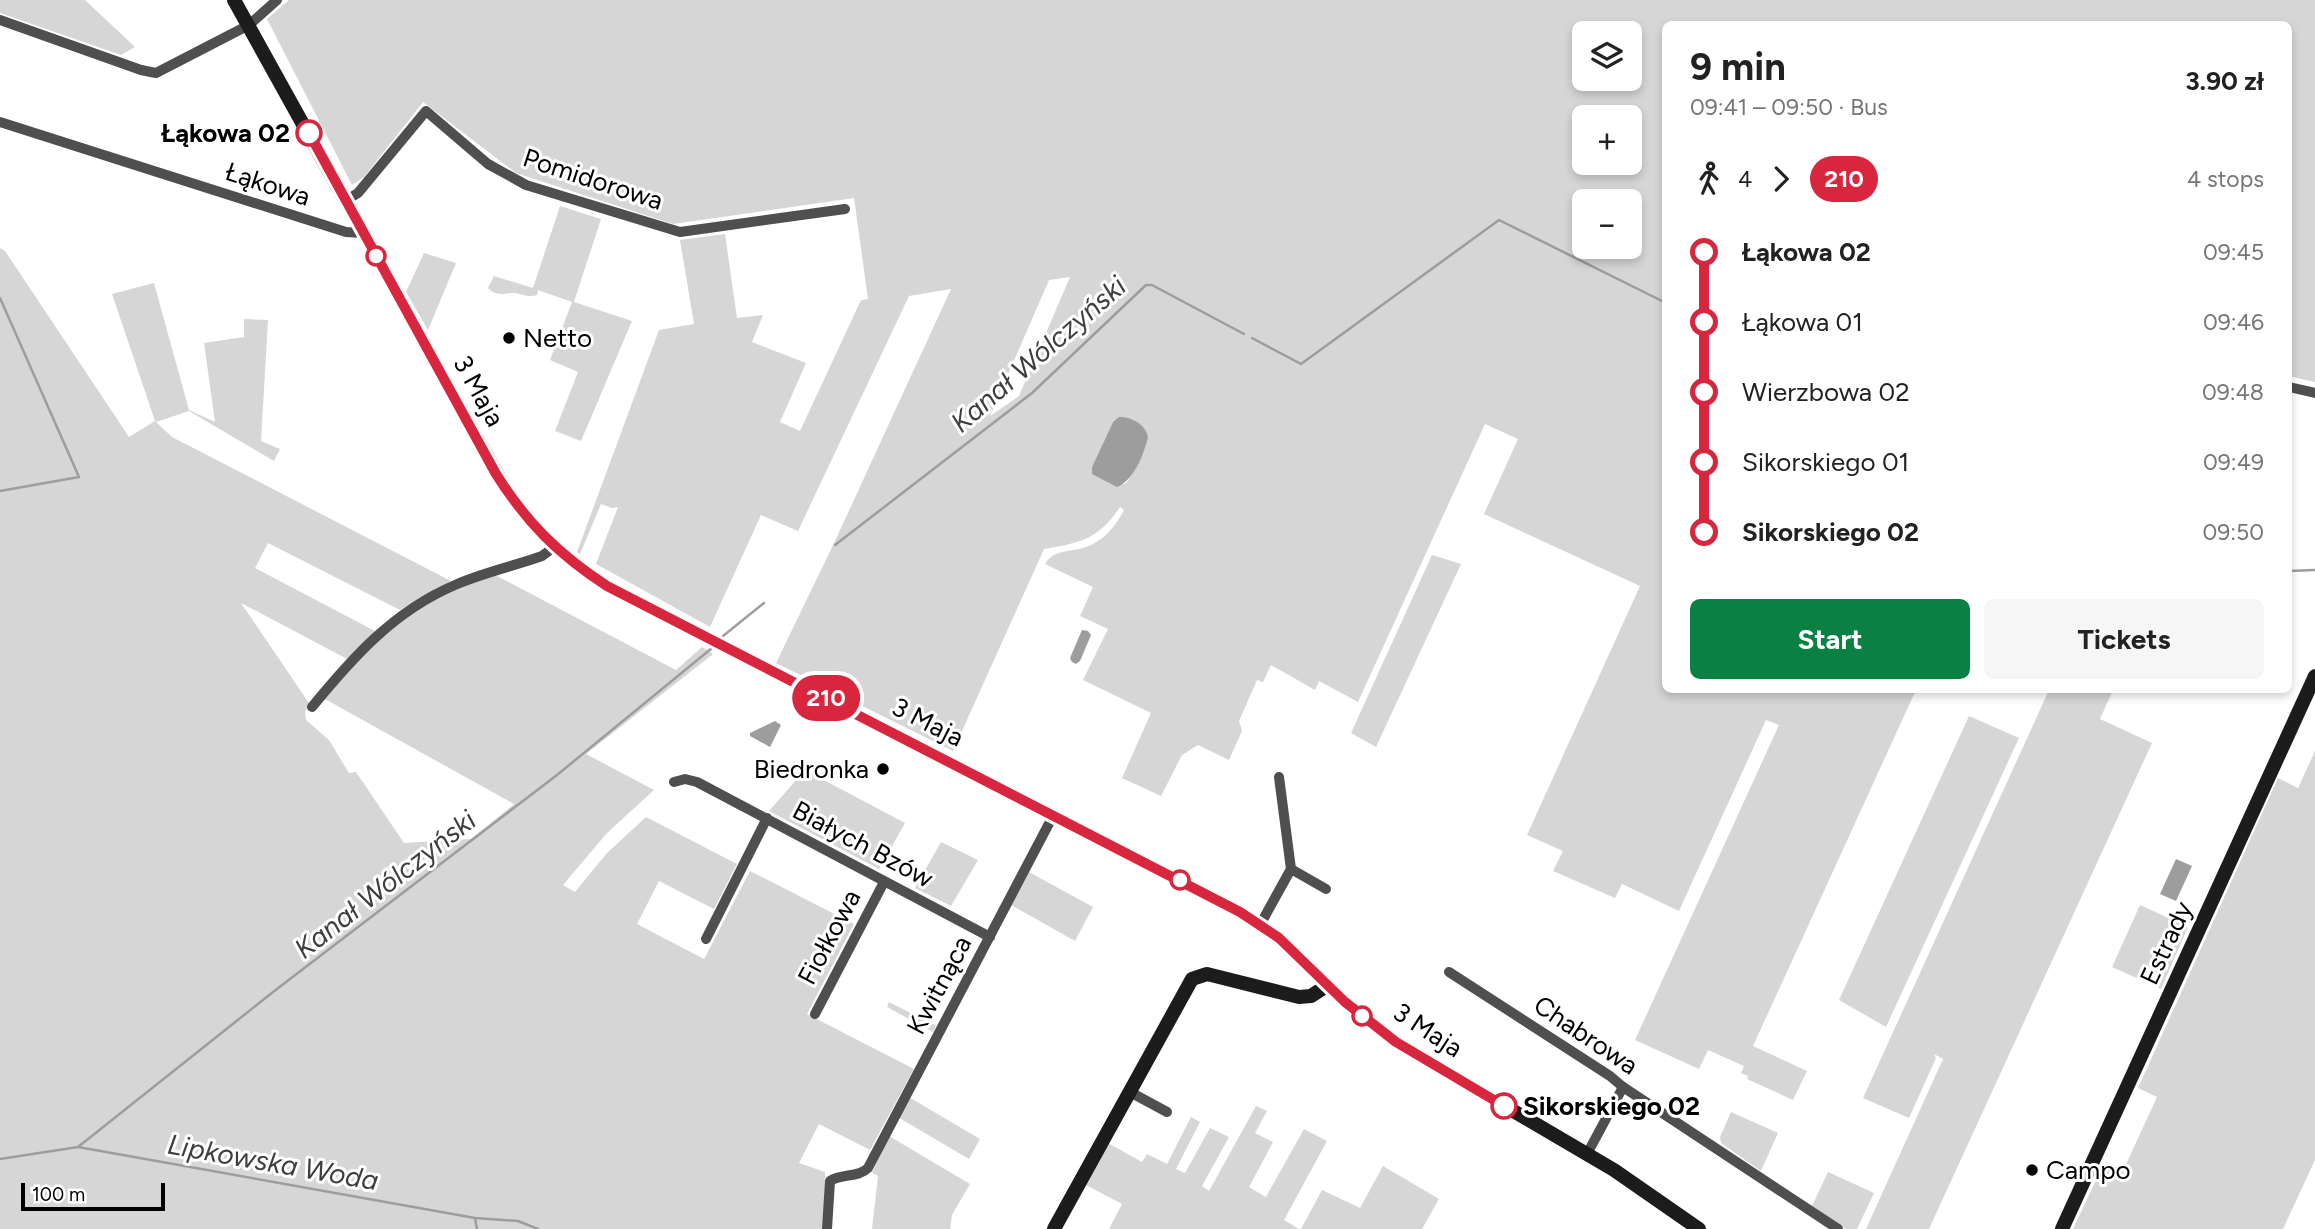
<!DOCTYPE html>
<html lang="en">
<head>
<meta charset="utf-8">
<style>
	body { margin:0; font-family:Figtree,sans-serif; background:#f6f6f6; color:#222; height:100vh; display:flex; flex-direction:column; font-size:26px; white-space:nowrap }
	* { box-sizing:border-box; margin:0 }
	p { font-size:23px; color:#767676 }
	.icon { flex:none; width:38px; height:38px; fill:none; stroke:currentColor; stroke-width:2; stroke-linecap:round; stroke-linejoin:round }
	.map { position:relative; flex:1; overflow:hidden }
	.sheet { position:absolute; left:1662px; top:21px; width:630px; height:672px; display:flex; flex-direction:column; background:#fff; border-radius:10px; box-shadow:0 4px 10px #0003 }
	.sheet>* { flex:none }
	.badge { padding:0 14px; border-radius:23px; font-size:24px; line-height:46px }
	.tools { position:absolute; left:1572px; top:21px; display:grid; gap:14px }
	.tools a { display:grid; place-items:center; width:70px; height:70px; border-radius:10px; background:#fff; box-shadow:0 4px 10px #0003; font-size:35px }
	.scale { position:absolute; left:21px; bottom:18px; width:144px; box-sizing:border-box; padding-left:7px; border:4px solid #000; border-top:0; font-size:19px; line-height:24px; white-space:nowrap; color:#000; -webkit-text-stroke:5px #fff; paint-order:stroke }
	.map>.badge { position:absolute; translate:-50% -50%; box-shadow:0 0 0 4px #fff }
	.legs { display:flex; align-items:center; gap:10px; height:77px; padding:0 28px; font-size:23px }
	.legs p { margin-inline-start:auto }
	.overview { display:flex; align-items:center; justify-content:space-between; height:119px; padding:0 28px }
	h1 { font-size:38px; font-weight:700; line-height:52px }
	.action { display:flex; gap:14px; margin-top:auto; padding:14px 28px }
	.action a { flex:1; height:80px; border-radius:10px; background:#0b8043; color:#fff; font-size:28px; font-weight:700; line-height:80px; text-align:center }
	.action a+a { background:#f6f6f6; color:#222 }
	ul { padding:0 28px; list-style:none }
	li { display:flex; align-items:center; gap:24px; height:70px; font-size:26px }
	li i { display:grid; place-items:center; width:10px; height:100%; margin:0 9px; background:currentColor }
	li i::after { content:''; width:18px; height:18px; margin:-9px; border:5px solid; border-radius:50%; background:#fff }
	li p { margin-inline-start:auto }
	li:first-child i { background:linear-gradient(#0000 50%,currentColor 0) }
	li:last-child i { background:linear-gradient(currentColor 50%,#0000 0) }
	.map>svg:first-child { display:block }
	.green { fill:#d6d6d6; fill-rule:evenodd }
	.water { fill:#9d9d9d }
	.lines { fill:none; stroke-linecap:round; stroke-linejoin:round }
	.stream { stroke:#9d9d9d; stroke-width:2.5 }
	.street { stroke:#4f4f4f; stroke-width:10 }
	.secondary { stroke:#1c1c1c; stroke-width:14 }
	.line-1-casing { stroke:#fff; stroke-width:16 }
	.line-1 { stroke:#d7263d; stroke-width:10 }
	.stop-1-dot { fill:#fff; stroke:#d7263d; stroke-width:3.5 }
	.poi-dot { fill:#000; stroke:#fff; stroke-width:2.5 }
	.labels { text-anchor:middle; stroke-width:6; stroke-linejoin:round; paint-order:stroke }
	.stop-label { font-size:26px; font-weight:bold; fill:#000; stroke:#fff; text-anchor:end }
	.street-label { font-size:26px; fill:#000; stroke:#fff }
	.poi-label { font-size:26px; fill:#000; stroke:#fff; text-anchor:start }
	.water-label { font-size:28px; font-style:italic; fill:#3e3e3e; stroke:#fff }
</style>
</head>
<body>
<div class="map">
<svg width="2315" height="1229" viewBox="0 0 2315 1229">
	<rect width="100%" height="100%" fill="#fff"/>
	<g class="green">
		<path d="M0,0H85L135,47L121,55L0,13Z"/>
		<path d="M289,0H2315V382L2289,376V24H1666V690H1916L1753,1046L1807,1071L1793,1100L1747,1079L1748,1076L1741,1073L1744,1066L1708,1050L1699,1069L1635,1040L1779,725L1766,720L1679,911L1622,884L1615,898L1553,871L1563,851L1527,835L1640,586L1484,514L1518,439L1485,424L1358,702L1319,681L1315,690L1271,665L1263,682L1257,680L1239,721L1242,731L1229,760L1198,745L1182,755L1161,796L1122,778L1151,713L1083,680L1108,629L1080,616L1093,587L1045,564C1053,551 1065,552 1079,549C1101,544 1114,529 1124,510L1120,507C1099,539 1080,543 1044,549L953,751L776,663L835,541L951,289L909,296L798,531L761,515L710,627L596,564L618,507L612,508L601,504L580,554L577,552L659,330L694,324L680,240L725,234L737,318L763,315L752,342L806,363L780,422L800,431L861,300L868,299L854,198L673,224L516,173L423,102L364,177L352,185L267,19ZM1584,33H1629V79H1584ZM1584,117H1629V163H1584ZM1584,201H1629V247H1584ZM1070,277L1019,396L990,416L1049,280ZM1113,422L1144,451L1128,481L1124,484L1092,467Z"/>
		<path d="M560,206L601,219L574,302L632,321L581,441L555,431L578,372L550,360L572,302L538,290L537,295C527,298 523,294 514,293C503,293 497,297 488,288L494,276L533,288Z"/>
		<path d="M0,248L5,251L129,437L155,421L112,294L154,283L189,410L215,422L204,343L244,337V319L268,320L261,441L280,449L274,461L189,411L156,422L172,437L451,581L400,610L268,543L255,568L375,631L349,660L241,603L309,703L305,712L306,720L329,740L349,773L356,772L404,843L471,839L514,804L323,698L381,634L433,598L495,575L676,670L702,647L713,654L586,754L654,790L607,833L563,885L575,892L607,853L646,817L737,864L714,909L659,881L637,924L704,959L750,871L854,924L807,1014L914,1069L870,1150L819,1124L799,1163L825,1172L824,1229H0Z"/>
		<path d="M424,253L456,263L428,330L406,292Z"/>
		<path d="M1432,555L1461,564L1376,747L1351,733Z"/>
		<path d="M2049,690H2113L2100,719L2152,743L1929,1229H1866L1943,1059L1934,1054L1936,1058L1909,1118L1863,1098Z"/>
		<path d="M1969,716L2019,738L1886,1027L1839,1000Z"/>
		<path d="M2315,751V1160L2283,1229H2073L2103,1165L2122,1173L2157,1097L2138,1088L2278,778L2298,788Z"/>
		<path d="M805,770L905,823L879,869L769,811Z"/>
		<path d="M941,842L978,860L951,906L915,888Z"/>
		<path d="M1029,872L1093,907L1075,941L1011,905Z"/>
		<path d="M2140,905L2188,927L2161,989L2112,967Z"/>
		<path d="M889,1002L936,1026L933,1032L887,1007Z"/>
		<path d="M907,1096L980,1139L969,1159L896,1116Z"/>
		<path d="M1256,1106L1267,1111L1255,1133L1273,1142L1249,1187L1266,1197L1304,1129L1327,1141L1284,1220L1299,1229H1109L1122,1204L1086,1185L1108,1143L1142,1162L1147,1154L1167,1164L1191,1117L1200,1122L1176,1169L1185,1173L1210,1128L1229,1137L1202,1186L1209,1191Z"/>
		<path d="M1731,1112L1778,1133L1761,1171L1721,1143L1720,1137Z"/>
		<path d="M889,1136L970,1184L952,1215L950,1229H872L878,1176L872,1173Z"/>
		<path d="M1383,1166L1439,1199L1422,1229H1301L1322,1190L1360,1208Z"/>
		<path d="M1828,1172L1874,1193L1857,1229H1846L1812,1206Z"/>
	</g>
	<g class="water">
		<path d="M1119,417C1132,417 1145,424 1148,437C1144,454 1134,480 1117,487L1092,474V467L1113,422Z"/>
		<path d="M1082,630L1088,631L1091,635L1080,661L1076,664L1072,662L1070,658Z"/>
		<path d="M775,721L781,725L770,747L750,736V733Z"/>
		<path d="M2176,859L2192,866L2176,901L2160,894Z"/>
	</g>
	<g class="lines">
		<g class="stream">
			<path d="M0,298L79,477L0,491"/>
			<path d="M1252,338L1301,364L1499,220L1666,303"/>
			<path d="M835,545L1032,393L1146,285H1152L1244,334"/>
			<path d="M2289,571L2315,570"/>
			<path d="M723,636L764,603"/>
			<path d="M78,1147L273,992L557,775L712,648"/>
			<path d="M0,1159L78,1147L475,1218L518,1221L538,1229"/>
			<path d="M475,1218L477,1229"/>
		</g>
		<g class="street">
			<path d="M0,20L141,70L156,73L249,25L277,0"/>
			<path d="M0,122L346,232L363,233"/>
			<path d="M345,201L358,193L426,111L488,164L526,185L680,232L845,209"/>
			<path d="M2289,387L2315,393"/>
			<path d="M312,707C353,657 394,611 455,585C482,573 514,566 542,556L554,547"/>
			<path d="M674,782L685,779L697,782L990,937"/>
			<path d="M1291,869L1326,889"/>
			<path d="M1260,925L1291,869L1279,777"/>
			<path d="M706,939L767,818"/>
			<path d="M1449,972L1610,1076L1623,1087L1838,1229"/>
			<path d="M815,1014L884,882"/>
			<path d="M1130,1092L1167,1112"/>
			<path d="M1587,1154L1623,1087"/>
			<path d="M827,1229L830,1181C842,1173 858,1178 868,1168L1054,814"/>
		</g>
		<g class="secondary">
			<path d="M234,0L497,474C527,523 558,554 607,586L1240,912L1278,938L1345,1002L1396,1042L1614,1170L1699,1229"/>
			<path d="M1054,1229L1192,979L1207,974L1299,997L1311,996L1328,985"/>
			<path d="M2062,1229L2315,676"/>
		</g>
	</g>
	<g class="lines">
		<defs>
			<path id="line-1" d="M309,133L496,474C527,523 558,554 607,586L1240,912L1279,938L1345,1002L1396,1042L1504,1106"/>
		</defs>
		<use href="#line-1" class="line-1-casing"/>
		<use href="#line-1" class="line-1"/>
	</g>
	<g class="stop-1-dot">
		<circle cx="309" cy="133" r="12"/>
		<circle cx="376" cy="256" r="9"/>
		<circle cx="1180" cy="880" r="9"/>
		<circle cx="1362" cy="1016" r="9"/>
		<circle cx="1504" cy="1106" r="12"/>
	</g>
	<g class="poi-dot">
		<circle cx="509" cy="338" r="7"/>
		<circle cx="883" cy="769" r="7"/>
		<circle cx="2032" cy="1170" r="7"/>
	</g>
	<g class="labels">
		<g class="stop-label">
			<text x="290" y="142">Łąkowa 02</text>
			<text x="1523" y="1115" text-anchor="start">Sikorskiego 02</text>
		</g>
		<g class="street-label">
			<text transform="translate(593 179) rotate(18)" y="9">Pomidorowa</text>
			<text transform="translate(268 184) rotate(18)" y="9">Łąkowa</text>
			<text transform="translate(479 391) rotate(61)" y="9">3 Maja</text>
			<text transform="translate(928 722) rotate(27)" y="9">3 Maja</text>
			<text transform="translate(863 844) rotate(28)" y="9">Białych Bzów</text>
			<text transform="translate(829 937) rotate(-62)" y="9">Fiołkowa</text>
			<text transform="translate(2166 943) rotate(-65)" y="9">Estrady</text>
			<text transform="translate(939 985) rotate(-62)" y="9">Kwitnąca</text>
			<text transform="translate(1428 1030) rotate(33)" y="9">3 Maja</text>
			<text transform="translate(1586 1035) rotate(34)" y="9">Chabrowa</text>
		</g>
		<g class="poi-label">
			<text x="523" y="347">Netto</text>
			<text x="869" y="778" text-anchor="end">Biedronka</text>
			<text x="2046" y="1179">Campo</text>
		</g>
		<g class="water-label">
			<text transform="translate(1038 354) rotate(-41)" y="10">Kanał Wólczyński</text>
			<text transform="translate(385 884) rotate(-38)" y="10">Kanał Wólczyński</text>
			<text transform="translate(273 1162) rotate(10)" y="10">Lipkowska Woda</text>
		</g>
	</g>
</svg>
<div class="tools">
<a><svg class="icon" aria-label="layers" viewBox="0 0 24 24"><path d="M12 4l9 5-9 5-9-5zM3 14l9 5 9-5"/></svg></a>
<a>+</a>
<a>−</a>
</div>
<div class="scale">100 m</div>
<b class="badge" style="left:826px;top:698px;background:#d7263d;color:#fff">210</b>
<section class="sheet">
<div class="overview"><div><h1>9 min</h1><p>09:41 – 09:50 · Bus</p></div><b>3.90 zł</b></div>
<div class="legs"><svg class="icon" aria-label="walk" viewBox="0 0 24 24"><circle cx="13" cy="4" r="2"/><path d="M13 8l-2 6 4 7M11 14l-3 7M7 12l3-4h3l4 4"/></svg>4<svg class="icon" aria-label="forward" viewBox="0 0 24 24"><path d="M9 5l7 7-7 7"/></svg><b class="badge" style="background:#d7263d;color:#fff">210</b><p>4 stops</p></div>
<ul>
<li><i style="color:#d7263d"></i><b>Łąkowa 02</b><p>09:45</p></li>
<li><i style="color:#d7263d"></i><span>Łąkowa 01</span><p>09:46</p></li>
<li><i style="color:#d7263d"></i><span>Wierzbowa 02</span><p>09:48</p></li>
<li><i style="color:#d7263d"></i><span>Sikorskiego 01</span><p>09:49</p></li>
<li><i style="color:#d7263d"></i><b>Sikorskiego 02</b><p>09:50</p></li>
</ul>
<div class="action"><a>Start</a><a>Tickets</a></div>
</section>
</div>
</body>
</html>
